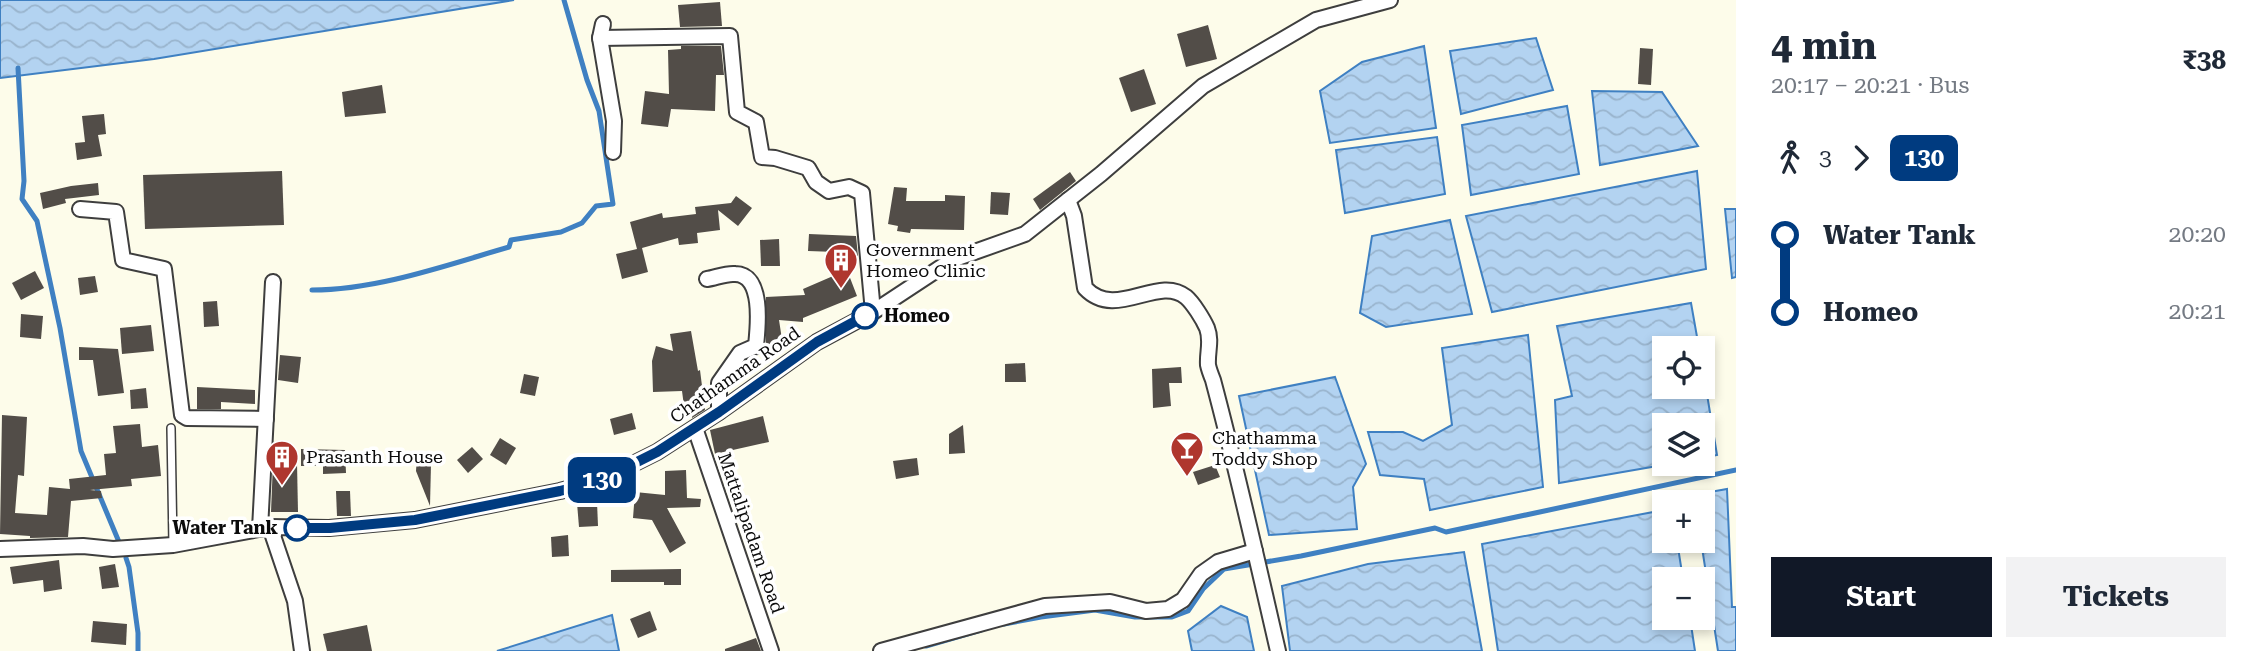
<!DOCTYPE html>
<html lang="en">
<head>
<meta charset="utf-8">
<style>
	body { margin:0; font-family:"Roboto Serif",serif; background:#f2f2f3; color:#1f2937; height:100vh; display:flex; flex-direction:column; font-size:26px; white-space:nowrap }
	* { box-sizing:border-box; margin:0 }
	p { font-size:23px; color:#747a83 }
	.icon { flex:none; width:38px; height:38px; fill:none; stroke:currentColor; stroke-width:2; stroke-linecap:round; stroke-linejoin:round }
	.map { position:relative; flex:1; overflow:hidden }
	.drawer { display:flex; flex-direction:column; background:#fff; width:525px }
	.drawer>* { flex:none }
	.badge { padding:0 14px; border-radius:10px; font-size:24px; line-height:46px }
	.tools { position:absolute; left:1652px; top:336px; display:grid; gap:14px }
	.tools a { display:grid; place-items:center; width:63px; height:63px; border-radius:0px; background:#fff; box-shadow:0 4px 10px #0003; font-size:35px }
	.map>.badge { position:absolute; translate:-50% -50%; box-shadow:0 0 0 4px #fff }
	.legs { display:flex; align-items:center; gap:10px; height:77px; padding:0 35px; font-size:23px }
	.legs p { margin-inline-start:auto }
	.headline { display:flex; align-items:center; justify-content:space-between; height:119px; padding:0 35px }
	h1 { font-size:38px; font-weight:700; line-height:52px }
	.primary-button { display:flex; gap:14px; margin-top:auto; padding:14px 35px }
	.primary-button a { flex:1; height:80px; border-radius:0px; background:#111827; color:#fff; font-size:28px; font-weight:700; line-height:80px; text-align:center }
	.primary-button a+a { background:#f2f2f3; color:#1f2937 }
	ul { padding:0 35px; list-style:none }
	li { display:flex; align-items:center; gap:24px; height:77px; font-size:26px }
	li i { display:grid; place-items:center; width:10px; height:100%; margin:0 9px; background:currentColor }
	li i::after { content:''; width:18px; height:18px; margin:-9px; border:5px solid; border-radius:50%; background:#fff }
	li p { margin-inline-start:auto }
	li:first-child i { background:linear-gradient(#0000 50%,currentColor 0) }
	li:last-child i { background:linear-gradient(currentColor 50%,#0000 0) }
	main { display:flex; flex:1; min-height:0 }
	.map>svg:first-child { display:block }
	.water { fill:url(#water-waves); stroke:#3f80c2; stroke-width:2 }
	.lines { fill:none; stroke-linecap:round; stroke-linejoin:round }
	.stream { stroke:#3f80c2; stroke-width:5 }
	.building { fill:#524d48 }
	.lane-casing { stroke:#3e3e3e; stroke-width:10 }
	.street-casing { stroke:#3e3e3e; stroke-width:18 }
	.lane { stroke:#fff; stroke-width:7 }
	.street { stroke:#fff; stroke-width:14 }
	.line-1-casing { stroke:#fff; stroke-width:16 }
	.line-1 { stroke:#003b80; stroke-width:10 }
	.stop-1-dot { fill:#fff; stroke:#003b80; stroke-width:3.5 }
	.labels { text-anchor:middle; stroke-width:7; stroke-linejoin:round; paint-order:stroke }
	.poi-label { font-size:18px; fill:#0b0b0b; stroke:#fff; text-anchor:start }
	.stop-label { font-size:18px; font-weight:bold; fill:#0b0b0b; stroke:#fff; text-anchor:start }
	.street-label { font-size:18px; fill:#0b0b0b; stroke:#fff }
</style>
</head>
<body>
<main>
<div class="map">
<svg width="1736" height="651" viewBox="0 0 1736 651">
	<defs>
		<pattern id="water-waves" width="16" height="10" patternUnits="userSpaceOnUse" patternTransform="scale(1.75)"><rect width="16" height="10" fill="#b3d3f1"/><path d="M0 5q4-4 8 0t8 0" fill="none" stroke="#99b4cd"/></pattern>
	</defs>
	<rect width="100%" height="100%" fill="#fdfcea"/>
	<g class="water">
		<path d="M0,0H514L154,59L0,78Z"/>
		<path d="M1536,38L1553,90L1461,114L1450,51Z"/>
		<path d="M1424,46L1436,128L1330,143L1320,91L1362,62Z"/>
		<path d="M1592,91L1662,92L1698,146L1600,165Z"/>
		<path d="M1567,106L1579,174L1471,195L1462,125Z"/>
		<path d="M1437,137L1445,194L1345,213L1336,150Z"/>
		<path d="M1697,171L1706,269L1492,312L1466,216Z"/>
		<path d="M1725,209H1736V277L1732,278Z"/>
		<path d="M1450,220L1472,314L1386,327L1360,313L1372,236Z"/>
		<path d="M1691,303L1699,348H1664V387H1703V370L1717,455L1703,458V425H1664V464H1669L1559,483L1555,400L1572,396L1557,326Z"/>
		<path d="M1528,335L1543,487L1430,510L1424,479L1380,475L1368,432H1403L1423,441L1452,425L1442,348Z"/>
		<path d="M1335,377L1366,464L1353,487L1357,529L1269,535L1239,396Z"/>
		<path d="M1727,489L1732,607H1736V651H1718L1701,541H1703V502H1694L1693,495Z"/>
		<path d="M1664,510V541H1677L1683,579H1664V618H1690L1695,651H1498L1482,544Z"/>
		<path d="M1464,552L1482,651H1290L1282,586L1368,564Z"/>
		<path d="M1221,606L1247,617L1254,651H1192L1188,631Z"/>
		<path d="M612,615L619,651H497Z"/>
	</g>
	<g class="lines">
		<g class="stream">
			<path d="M18,68L24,181L22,199L37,221L60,328L81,451L119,542"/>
			<path d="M312,290C377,290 447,265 509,247L511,240L561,232L582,223L596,206L613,204L599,111L587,80L564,0"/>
			<path d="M126,558L129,567L138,633V651"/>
			<path d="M1004,624L1041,617L1095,610L1135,617H1172L1188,611L1203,589L1224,569L1301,556L1435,528L1446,532L1736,470"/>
			<path d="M926,646L981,630"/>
		</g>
	</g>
	<g class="building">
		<path d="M720,2L722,26L680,27L678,5Z"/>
		<path d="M1208,25L1217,59L1186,67L1177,34Z"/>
		<path d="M681,46H721L724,75H716L715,111L671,109L668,127L641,124L645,91L669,94L668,50L681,49Z"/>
		<path d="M1640,48L1653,49L1651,85L1638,84Z"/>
		<path d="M1144,69L1156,104L1131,112L1119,78Z"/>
		<path d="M382,85L386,113L345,117L342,92Z"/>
		<path d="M104,114L106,134L98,135L102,156L77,160L75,143L85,142L82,116Z"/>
		<path d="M282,171L284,225L145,229L143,175Z"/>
		<path d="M1070,172L1076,181L1040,210L1033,199Z"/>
		<path d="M98,183L99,195L65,199L66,203L43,209L40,193L71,186Z"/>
		<path d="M894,187L907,188L906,201H945V195L965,196L964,230L911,229L910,233L897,231L898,226L888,224Z"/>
		<path d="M991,192L1010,193L1008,215L990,214Z"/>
		<path d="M736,196L752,208L738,226L718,210L720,230L697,233L698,243L679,245L678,238L642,248L648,272L622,279L616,254L637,249L630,222L662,213L663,218L696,214L695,207L731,203Z"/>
		<path d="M809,234L856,236L858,256L835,258L836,252L808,251Z"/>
		<path d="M779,239L780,266H761L760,240Z"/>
		<path d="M847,270L857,296L803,318V322L779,320L783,346L766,345V297L805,295L803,289Z"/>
		<path d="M35,271L44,288L21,300L12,283Z"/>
		<path d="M95,276L98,292L80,295L78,278Z"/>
		<path d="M217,301L219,326L204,327L203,302Z"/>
		<path d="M21,314L43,316L41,339L20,337Z"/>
		<path d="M151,325L154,351L122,354L120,328Z"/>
		<path d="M691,331L698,371L700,370L705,410L692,418L691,405L684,406L682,391L653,392L652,361L656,346L673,351L670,334Z"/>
		<path d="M79,347L118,349L124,393L98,396L93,360H79Z"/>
		<path d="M280,355L301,357L298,383L278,380Z"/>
		<path d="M1025,363L1026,382H1005V364Z"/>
		<path d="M1181,367L1182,383H1169L1171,406L1153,408L1152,369Z"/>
		<path d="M524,374L539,377L535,396L520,393Z"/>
		<path d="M197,387L255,390V404L221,402V409H197Z"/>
		<path d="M146,388L148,408L131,409L130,390Z"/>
		<path d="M632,413L636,429L614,435L610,419Z"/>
		<path d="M2,415L27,417L24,476L18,475L15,513L47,515L49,487L70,489L69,479L106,475L104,454L116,453L113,426L140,424L142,447L158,445L161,476L131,479L132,486L90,490L101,491L102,498L71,501L68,537L30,538V536L0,534Z"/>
		<path d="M763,416L769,442L715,454L710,430Z"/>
		<path d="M963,425L965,453L949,454V434Z"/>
		<path d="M500,438L516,448L506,465L490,455Z"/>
		<path d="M472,447L483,459L468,473L457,460Z"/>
		<path d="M301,449L345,450L346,473L323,474V466H301Z"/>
		<path d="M417,457H429L431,464L430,506L416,471Z"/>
		<path d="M917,458L919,475L896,479L893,461Z"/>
		<path d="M273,462L297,463L298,512H271Z"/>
		<path d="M1215,465L1220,477L1198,485L1193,472Z"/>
		<path d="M686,470L687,498L701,499L700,507L667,508L686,543L670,553L652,520L633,518L635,492L665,495V471Z"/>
		<path d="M336,491H350L351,516H337Z"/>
		<path d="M597,502L598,526L579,527L577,503Z"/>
		<path d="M568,535L569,556L552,557L551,537Z"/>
		<path d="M59,560L62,589L44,592L43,580L13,584L10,567Z"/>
		<path d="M115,564L119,587L102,589L99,567Z"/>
		<path d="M681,569V585H664V582H611V570Z"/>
		<path d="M650,611L657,630L638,638L630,619Z"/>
		<path d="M93,621L127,624L126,645L91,642Z"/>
		<path d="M367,625L372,651H327L323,634Z"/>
		<path d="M756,638L761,651H725V649Z"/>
	</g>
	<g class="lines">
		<defs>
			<path id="lane" d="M171,428L173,545"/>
			<g id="street">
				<path d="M603,24L600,38L614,121L613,152"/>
				<path d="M600,38L730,36L737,112L756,122L762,157L775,158L808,168L816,182L829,191L849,187L862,193L873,312"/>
				<path d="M1068,200L1074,216L1085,288C1116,321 1158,274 1186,297C1193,303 1203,319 1207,328C1212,341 1207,352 1208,365C1209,370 1211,375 1213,380C1237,470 1257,560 1278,651"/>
				<path d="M80,209L116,212L123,260L164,269L182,415L187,418L266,419"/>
				<path d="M707,279C715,278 726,273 735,274C764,274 758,327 756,346L740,353L719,383V412"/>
				<path d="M695,428L771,651"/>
				<path d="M260,529L273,282"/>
				<path d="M0,549L83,546L113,549L173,545L270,527"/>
				<path d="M302,651L295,601L270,527L329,528L415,520L560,491L601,480L657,452L719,412L817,342L873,312L952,260L1025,234L1101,174L1203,86L1316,20L1390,0"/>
				<path d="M881,651L1045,606L1110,602L1146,611L1168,609L1183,600L1201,574L1218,562L1255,551"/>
			</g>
		</defs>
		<use href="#lane" class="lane-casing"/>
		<use href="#street" class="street-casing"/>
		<use href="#lane" class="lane"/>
		<use href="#street" class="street"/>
	</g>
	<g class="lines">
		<defs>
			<path id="line-1" d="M297,528H330L415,520L560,491L601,480L657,452L719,412L817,342L865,316"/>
		</defs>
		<use href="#line-1" class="line-1-casing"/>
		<use href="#line-1" class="line-1"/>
	</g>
	<defs>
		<symbol id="building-pin" viewBox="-11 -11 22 30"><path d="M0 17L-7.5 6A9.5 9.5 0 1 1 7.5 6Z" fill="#af362e" stroke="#fff"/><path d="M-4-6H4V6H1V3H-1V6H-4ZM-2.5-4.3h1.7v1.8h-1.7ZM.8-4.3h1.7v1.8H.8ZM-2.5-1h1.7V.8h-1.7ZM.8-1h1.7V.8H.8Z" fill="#fff"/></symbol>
		<symbol id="bar-pin" viewBox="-11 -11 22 30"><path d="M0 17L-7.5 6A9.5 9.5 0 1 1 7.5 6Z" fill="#af362e" stroke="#fff"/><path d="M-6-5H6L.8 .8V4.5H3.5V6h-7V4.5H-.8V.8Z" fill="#fff"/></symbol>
	</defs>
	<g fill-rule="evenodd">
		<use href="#building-pin" x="822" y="241" width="38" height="52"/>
		<use href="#bar-pin" x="1168" y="429" width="38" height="52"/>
		<use href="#building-pin" x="263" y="438" width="38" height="52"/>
	</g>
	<g class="stop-1-dot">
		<circle cx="865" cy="316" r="12"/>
		<circle cx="297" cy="528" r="12"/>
	</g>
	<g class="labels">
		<g class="poi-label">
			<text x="866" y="256">Government<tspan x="866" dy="21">Homeo Clinic</tspan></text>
			<text x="1212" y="444">Chathamma<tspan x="1212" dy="21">Toddy Shop</tspan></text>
			<text x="306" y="463">Prasanth House</text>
		</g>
		<g class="stop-label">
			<text x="884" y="322">Homeo</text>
			<text x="278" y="534" text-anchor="end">Water Tank</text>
		</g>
		<g class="street-label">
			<text transform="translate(735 375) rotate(-35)" y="6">Chathamma Road</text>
			<text transform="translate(751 533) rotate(71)" y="6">Mattalipadam Road</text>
		</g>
	</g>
</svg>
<div class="tools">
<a><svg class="icon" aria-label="locate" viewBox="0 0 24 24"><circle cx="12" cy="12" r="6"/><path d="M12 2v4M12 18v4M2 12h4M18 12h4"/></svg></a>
<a><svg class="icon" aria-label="layers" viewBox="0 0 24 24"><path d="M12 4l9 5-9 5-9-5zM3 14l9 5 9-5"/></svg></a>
<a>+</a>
<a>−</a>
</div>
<b class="badge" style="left:602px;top:480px;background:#003b80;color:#fff">130</b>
</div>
<section class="drawer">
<div class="headline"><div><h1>4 min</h1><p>20:17 – 20:21 · Bus</p></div><b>₹38</b></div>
<div class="legs"><svg class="icon" aria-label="walk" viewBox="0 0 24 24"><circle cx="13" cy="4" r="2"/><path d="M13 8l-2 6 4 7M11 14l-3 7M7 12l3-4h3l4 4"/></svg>3<svg class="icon" aria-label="forward" viewBox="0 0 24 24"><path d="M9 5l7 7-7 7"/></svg><b class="badge" style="background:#003b80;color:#fff">130</b></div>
<ul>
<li><i style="color:#003b80"></i><b>Water Tank</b><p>20:20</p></li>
<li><i style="color:#003b80"></i><b>Homeo</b><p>20:21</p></li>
</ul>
<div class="primary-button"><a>Start</a><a>Tickets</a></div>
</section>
</main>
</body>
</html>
